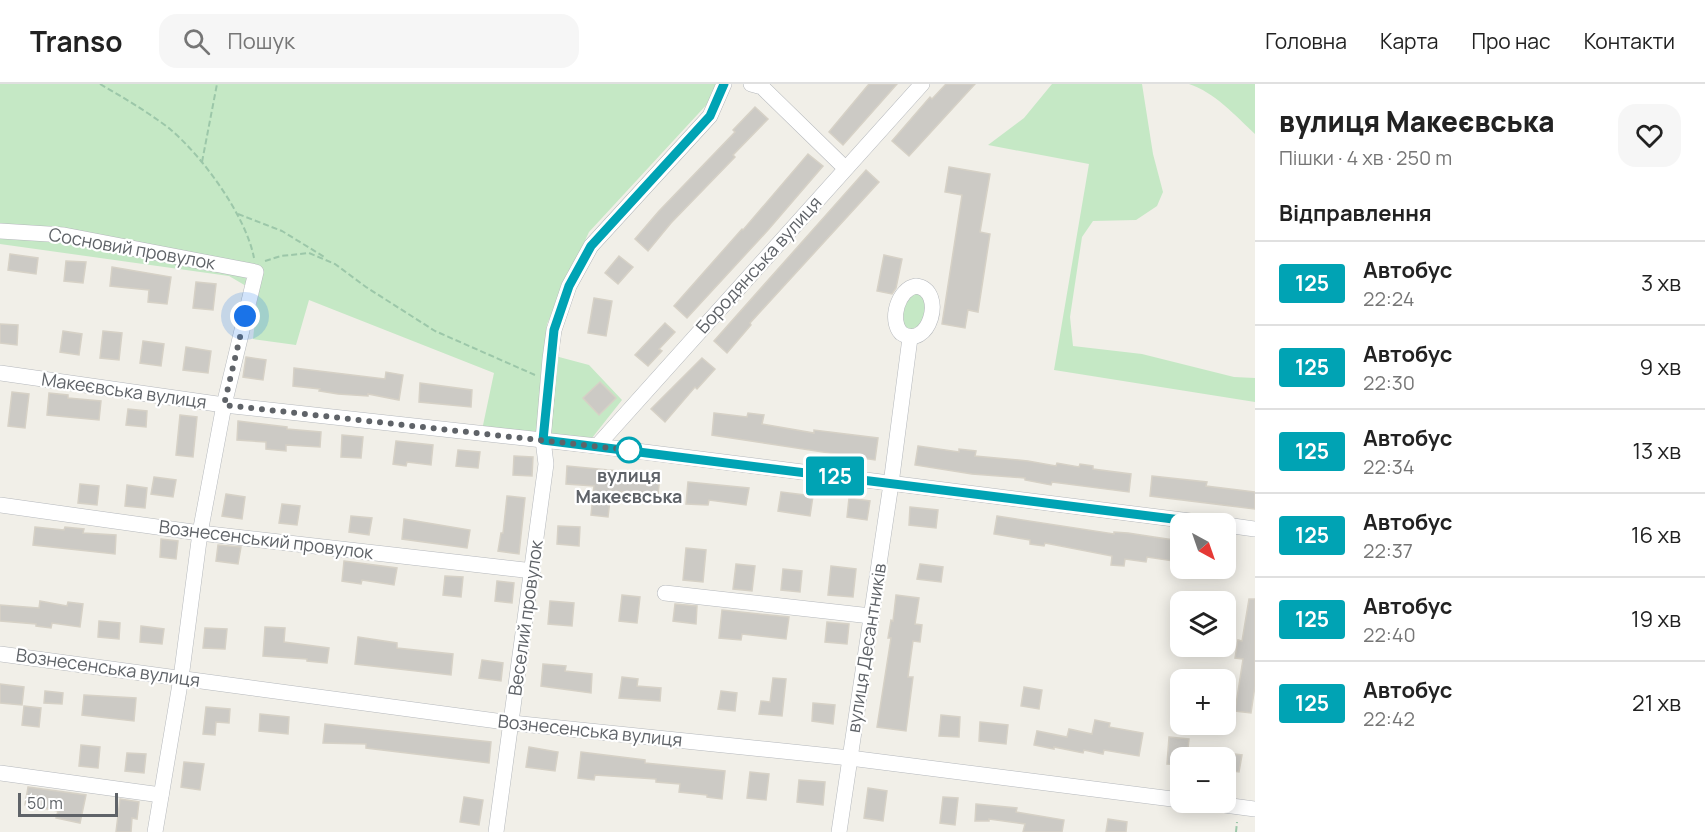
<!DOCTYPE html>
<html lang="uk">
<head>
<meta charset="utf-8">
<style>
	body { margin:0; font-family:Manrope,sans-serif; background:#f6f6f6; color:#222; height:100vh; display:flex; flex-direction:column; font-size:22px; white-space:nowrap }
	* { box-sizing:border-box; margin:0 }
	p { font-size:20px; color:#767676 }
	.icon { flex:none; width:33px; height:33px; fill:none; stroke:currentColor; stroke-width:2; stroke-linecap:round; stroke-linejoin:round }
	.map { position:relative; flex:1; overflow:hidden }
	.details { display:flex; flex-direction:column; background:#fff; width:450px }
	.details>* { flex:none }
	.badge { padding:0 12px; border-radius:4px; font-size:21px; line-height:39px }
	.needle { width:39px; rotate:140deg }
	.fabs { position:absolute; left:1170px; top:429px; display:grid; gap:12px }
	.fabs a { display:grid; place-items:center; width:66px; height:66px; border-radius:12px; background:#fff; box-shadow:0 3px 15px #0003; font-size:30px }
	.scale { position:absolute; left:18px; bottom:15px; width:100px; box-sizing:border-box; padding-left:6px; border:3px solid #5f6368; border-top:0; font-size:16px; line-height:21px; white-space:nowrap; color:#5f6368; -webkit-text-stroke:4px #fff; paint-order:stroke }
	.you { position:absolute; width:30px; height:30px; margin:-15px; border:4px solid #fff; border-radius:50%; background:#1a73e8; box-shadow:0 0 0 9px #1a73e833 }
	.map>.badge { position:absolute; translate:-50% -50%; box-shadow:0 0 0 3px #fff }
	h2 { padding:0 24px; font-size:22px; line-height:54px }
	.round { display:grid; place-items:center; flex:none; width:63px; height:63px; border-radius:18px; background:#f6f6f6 }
	.head { display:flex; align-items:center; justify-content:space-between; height:102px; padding:0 24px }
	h1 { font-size:28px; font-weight:800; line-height:45px }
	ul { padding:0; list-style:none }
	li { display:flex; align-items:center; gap:18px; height:84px; padding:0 24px; border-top:2px solid #e0e0e0 }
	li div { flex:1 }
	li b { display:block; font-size:22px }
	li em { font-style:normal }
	li .badge { min-width:66px; font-weight:700; text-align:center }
	header { display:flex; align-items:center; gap:36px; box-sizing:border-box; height:84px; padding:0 30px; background:#fff; border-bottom:2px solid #e0e0e0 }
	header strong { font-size:28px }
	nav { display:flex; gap:33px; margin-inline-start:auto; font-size:21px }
	.search { width:420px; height:54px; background:#f6f6f6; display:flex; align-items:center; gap:15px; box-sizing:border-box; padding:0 21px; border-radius:18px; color:#767676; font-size:22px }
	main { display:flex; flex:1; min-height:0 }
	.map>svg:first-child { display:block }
	.green { fill:#c5e8c5 }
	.building { fill:#cccac5; stroke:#d6d1c6; stroke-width:1.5 }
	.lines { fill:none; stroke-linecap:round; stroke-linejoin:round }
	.minor-casing { stroke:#b5b8bc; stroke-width:16 }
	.path { stroke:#9cc7a9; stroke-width:2; stroke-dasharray:6 3; stroke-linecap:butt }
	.minor { stroke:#fff; stroke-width:15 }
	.line-casing { stroke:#fff; stroke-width:14 }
	.line { stroke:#00a3b4; stroke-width:9 }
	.walk { stroke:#5f6368; stroke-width:6; stroke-dasharray:0 10.8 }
	.stop-dot { fill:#fff; stroke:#00a3b4; stroke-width:3 }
	.labels { text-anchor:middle; stroke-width:4.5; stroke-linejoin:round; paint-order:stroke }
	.street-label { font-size:18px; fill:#5f6368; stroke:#fff }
	.stop-label { font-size:18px; font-weight:bold; fill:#5f6368; stroke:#fff }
</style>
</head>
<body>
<header>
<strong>Transo</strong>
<div class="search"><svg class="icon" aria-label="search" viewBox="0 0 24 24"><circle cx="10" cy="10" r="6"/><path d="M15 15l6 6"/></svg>Пошук</div>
<nav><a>Головна</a><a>Карта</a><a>Про нас</a><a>Контакти</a></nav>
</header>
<main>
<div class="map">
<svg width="1255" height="748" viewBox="0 0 1255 748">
	<rect width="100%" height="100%" fill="#f1efe8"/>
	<g class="green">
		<path d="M0,0H718L710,17L589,148L547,240L544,269L589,281L622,316L588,359L482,346L494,289L309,216L296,261L253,255L258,209L229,192L0,160Z"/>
		<path d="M1052,0H1142L1153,70L1163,108L1157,122L1136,136L1093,137L1082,153L1070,233L1073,262L1142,270L1234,293L1255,294V318L1054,286L1089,80L988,61L1024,34Z"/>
		<path d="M1189,0H1255V50C1236,32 1214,8 1189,0Z"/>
		<path d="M918,208L927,218L922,240L908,247L901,236L905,217Z"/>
	</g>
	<g class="building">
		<path d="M869,0H897L843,61L829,48Z"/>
		<path d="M946,0H975L909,72L892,57L930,13L932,15Z"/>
		<path d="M755,23L768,35L733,71L735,73L671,139L648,167L635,155L659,127L735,48L733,46Z"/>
		<path d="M808,70L823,82L768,146L687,234L674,222L742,145L743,146Z"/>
		<path d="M949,83L990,90L980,148L990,150L978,228L968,226L965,244L942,240L962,111L945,108Z"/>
		<path d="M866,86L879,98L750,239L751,241L727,269L714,257Z"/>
		<path d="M10,170L38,174L36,190L8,186Z"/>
		<path d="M884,171L902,175L896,204L892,210L877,207Z"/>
		<path d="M619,172L633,183L618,200L605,189Z"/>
		<path d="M66,177L86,178L83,199L64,197Z"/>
		<path d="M112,183L171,193L167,220L148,218L149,206L110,202Z"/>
		<path d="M196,198L216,200L213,226L193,224Z"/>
		<path d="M594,214L612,217L606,252L588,249Z"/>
		<path d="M665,239L675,248L659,265L662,267L648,282L635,271Z"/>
		<path d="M0,240L18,241L17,261L0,259Z"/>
		<path d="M63,247L82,250L79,271L60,268Z"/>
		<path d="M103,247L122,249L119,276L100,274Z"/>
		<path d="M143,257L164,260L161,282L140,279Z"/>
		<path d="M186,263L211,267L208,289L183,286Z"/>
		<path d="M246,273L266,276L263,296L243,293Z"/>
		<path d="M702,274L715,285L697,305L695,303L665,338L651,325Z"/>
		<path d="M294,284L385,295L386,288L403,291L399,316L368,310V312L338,310L319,307L320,305L293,302Z"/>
		<path d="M600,298L616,314L599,331L583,314Z"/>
		<path d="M420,299L472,306L471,323L419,318Z"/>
		<path d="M12,308L29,310L25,344L8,342Z"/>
		<path d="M49,309L68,311V314L101,317L99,336L47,331Z"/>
		<path d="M128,325L147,327L146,343L126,341Z"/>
		<path d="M714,329L747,333L748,329L764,331L762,340L814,349V346L878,354L875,376L712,351Z"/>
		<path d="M180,331L197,333L193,373L176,371Z"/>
		<path d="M238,337L287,343V345L321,348L320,363L286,361V367L266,365V358L237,356Z"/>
		<path d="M342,351L363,353L361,374L341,373Z"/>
		<path d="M396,357L433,361L431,381L407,378L406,382L393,380Z"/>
		<path d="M918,362L959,368V365L976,367L975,372L1028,377L1056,382L1057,379L1079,383L1080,380L1093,382V385L1131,390L1129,408L1052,398L1051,401L1025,396V394L972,390L915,381Z"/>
		<path d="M458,366L480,368L478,384L456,382Z"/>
		<path d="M514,372L533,373L532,392L513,391Z"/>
		<path d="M567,382L660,391L658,411L611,407L608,433L591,431L594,402L566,400Z"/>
		<path d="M1152,392L1207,398L1206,402L1255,408V425L1150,412Z"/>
		<path d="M154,393L176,396L173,413L151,410Z"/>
		<path d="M688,398L749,404L746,421L709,416L708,421L686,420Z"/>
		<path d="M80,400L99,402L97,421L78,419Z"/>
		<path d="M127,401L147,404L145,424L125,422Z"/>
		<path d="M781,408L813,412L810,432L778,427Z"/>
		<path d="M226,410L245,413L242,435L222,432Z"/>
		<path d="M507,412L525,414L519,470L498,467L501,449H503Z"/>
		<path d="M849,414L870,417L867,436L847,433Z"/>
		<path d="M282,420L300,422L297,441L279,439Z"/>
		<path d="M910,423L938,426L936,444L909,441Z"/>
		<path d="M351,432L372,434L369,451L349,448Z"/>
		<path d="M997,432L1114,450V448L1128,449L1180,457V478L1147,473L1146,478L1125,475L1124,482L1111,481L1112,472L1045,459L1044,462L1030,460V456L994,450Z"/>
		<path d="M404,435L470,446L467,464L402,455Z"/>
		<path d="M558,442L580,443L579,462L557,460Z"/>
		<path d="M35,443L64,446L65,443L84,445L83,449L116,451L115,470L33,461Z"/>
		<path d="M161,455L178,457L176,475L160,473Z"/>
		<path d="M218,461L241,463L238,480L216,477Z"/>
		<path d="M686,464L706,466L703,498L683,496Z"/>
		<path d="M344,477L397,484L394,501L362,496L361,500L342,497Z"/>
		<path d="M736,480L755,482L752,507L733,505Z"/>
		<path d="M920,480L943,483L941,498L917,495Z"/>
		<path d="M831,482L856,485L853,513L828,511Z"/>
		<path d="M783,485L802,487L800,508L781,506Z"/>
		<path d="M445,492L463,493L461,513L443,511Z"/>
		<path d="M497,497L514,499L512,519L495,517Z"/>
		<path d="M622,511L640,513L637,539L619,537Z"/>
		<path d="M896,511L919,514L915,540L922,541L920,558L913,557L908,593H913L906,647L877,643L891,554H888L891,536L893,537Z"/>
		<path d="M1249,515H1255V602L1251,629L1235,627L1243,575L1235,574L1238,556L1242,557Z"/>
		<path d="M40,517L67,522L68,518L83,520L80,543L52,539L51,544L36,542V540L0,537V521L39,524Z"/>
		<path d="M550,517L574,519L572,542L548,540Z"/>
		<path d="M675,520L697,522L696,540L673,537Z"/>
		<path d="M722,526L789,533L786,555L742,550L741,556L719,554Z"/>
		<path d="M99,537L120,539L119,555L98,553Z"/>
		<path d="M827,538L849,540L847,560L825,558Z"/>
		<path d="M141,542L164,545L162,560L140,558Z"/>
		<path d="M265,543L285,544L284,558L329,564L327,579L307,577V575L263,572Z"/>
		<path d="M205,544L227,545L225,565L203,564Z"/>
		<path d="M358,553L397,559V564L453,570L451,591L355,580Z"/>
		<path d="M482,576L503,579L501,597L479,594Z"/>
		<path d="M543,580L566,582L565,587L592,590L591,609L541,602Z"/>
		<path d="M622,593L638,595L637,602L661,604L660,617L619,614Z"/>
		<path d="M773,594L786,595L782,632L759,630L761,617L770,618Z"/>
		<path d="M0,600L24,603L22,621L0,619Z"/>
		<path d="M1024,603L1042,606L1039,625L1021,622Z"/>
		<path d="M45,607L63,609L62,620L44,619Z"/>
		<path d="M721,607L737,609L735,627L718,625Z"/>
		<path d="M84,611L136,614L134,637L82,631Z"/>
		<path d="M813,619L835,621L833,640L812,637Z"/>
		<path d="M24,622L41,624L39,643L22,641Z"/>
		<path d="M206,623L230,625L229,639L216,638L215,651L203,650Z"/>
		<path d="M260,630L289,633L288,650L259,647Z"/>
		<path d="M941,631L960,633L959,653L939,652Z"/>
		<path d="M1095,636L1110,639L1109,643L1143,649L1139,672L1104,666L1103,670L1084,666L1083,669L1054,663V665L1034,661L1037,647L1067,653L1069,645L1092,650Z"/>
		<path d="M980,638L1008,641L1006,660L979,657Z"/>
		<path d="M325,640L491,658L489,679L366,664V660L323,659Z"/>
		<path d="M1169,653L1189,655L1187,674H1180V681L1167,680Z"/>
		<path d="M81,661L100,663L98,684L79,682Z"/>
		<path d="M529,663L558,668L555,687L526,683Z"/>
		<path d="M581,668L645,676V679L725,687L722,715L707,713V711L679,708L680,700L656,698V695L595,691L594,696L578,694Z"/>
		<path d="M127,669L146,670L144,689L125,687Z"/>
		<path d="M1226,669L1242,671L1239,688L1226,686Z"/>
		<path d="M184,678L204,680L200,706L181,703Z"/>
		<path d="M750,688L769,690L766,716L747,714Z"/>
		<path d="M799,696L825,698L823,721L797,718Z"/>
		<path d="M28,703L86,711L80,739L56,734L58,727L25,721Z"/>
		<path d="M868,704L887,707L883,737L864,734Z"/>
		<path d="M464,713L483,716L479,741L460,738Z"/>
		<path d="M943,713L958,714L955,741L940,739Z"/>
		<path d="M120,715L139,718L137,735L132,734L131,748H116Z"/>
		<path d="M976,720L1017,724L1016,728L1064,736L1062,748H1023L1025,740L989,735V737H975Z"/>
		<path d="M1108,735L1127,738L1126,748H1106Z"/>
	</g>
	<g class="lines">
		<defs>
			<g id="minor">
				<path d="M751,0L762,3L845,84"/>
				<path d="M0,147L64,151L256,188L224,321L200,449L181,594L155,748"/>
				<path d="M916,202C947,206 929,268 901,249C889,236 898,205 916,202Z"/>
				<path d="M0,289L224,321L597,362L1214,440"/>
				<path d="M597,362L922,0"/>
				<path d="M0,421L200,449L533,487"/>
				<path d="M1226,441L1255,445"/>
				<path d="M665,509L871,532"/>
				<path d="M0,570L512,639L850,674L1180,716"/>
				<path d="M0,689L161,711"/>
				<path d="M1202,718L1255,725"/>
				<path d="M496,748L546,380L543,356L550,275L554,246L569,202L591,162L710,32L724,0"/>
				<path d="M839,748L891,400L910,254"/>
			</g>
		</defs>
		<use href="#minor" class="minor-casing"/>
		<g class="path">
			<path d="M100,0C124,14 148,28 170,45C203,73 246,132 254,174"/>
			<path d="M202,78L217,0"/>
			<path d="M238,130L282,147L326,174"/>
			<path d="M265,177L281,172L309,169L335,180L366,203L435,247L535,291"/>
			<path d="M1236,748L1237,738"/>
		</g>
		<use href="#minor" class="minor"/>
	</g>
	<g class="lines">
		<defs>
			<path id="line" d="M724,0L710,32L591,162L569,202L554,246L543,356L1213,440"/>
		</defs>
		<use href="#line" class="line-casing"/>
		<use href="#line" class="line"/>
		<path class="walk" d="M245,232L224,321L629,366"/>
	</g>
	<circle class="stop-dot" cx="629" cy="366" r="12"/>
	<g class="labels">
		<g class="street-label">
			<text transform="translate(132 165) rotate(10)" y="6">Сосновий провулок</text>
			<text transform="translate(759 181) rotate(-48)" y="6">Бородянська вулиця</text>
			<text transform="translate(124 307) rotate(8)" y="6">Макеєвська вулиця</text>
			<text transform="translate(266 456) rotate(7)" y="6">Вознесенський провулок</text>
			<text transform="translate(526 534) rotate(-82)" y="6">Веселий провулок</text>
			<text transform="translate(867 564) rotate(-81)" y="6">вулиця Десантників</text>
			<text transform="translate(108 584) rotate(8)" y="6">Вознесенська вулиця</text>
			<text transform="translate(590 647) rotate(6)" y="6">Вознесенська вулиця</text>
		</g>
		<g class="stop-label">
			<text x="629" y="398">вулиця<tspan x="629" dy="21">Макеєвська</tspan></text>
		</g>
	</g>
</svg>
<div class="fabs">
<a><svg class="needle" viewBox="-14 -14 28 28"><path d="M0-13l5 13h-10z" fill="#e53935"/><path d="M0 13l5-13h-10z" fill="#767676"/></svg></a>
<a><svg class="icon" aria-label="layers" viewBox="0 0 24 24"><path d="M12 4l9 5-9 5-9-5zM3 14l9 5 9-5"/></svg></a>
<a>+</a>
<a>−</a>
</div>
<div class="scale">50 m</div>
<div class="you" style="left:245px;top:232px"></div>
<b class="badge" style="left:835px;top:392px;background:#00a3b4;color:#fff">125</b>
</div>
<section class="details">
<div class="head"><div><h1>вулиця Макеєвська</h1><p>Пішки · 4 хв · 250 m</p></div><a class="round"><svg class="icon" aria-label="heart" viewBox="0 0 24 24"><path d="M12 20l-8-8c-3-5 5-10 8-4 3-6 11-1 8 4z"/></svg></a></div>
<h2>Відправлення</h2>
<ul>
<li><span class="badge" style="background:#00a3b4;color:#fff">125</span><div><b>Автобус</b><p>22:24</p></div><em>3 хв</em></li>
<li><span class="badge" style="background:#00a3b4;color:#fff">125</span><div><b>Автобус</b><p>22:30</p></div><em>9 хв</em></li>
<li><span class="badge" style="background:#00a3b4;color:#fff">125</span><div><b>Автобус</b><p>22:34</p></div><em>13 хв</em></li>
<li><span class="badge" style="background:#00a3b4;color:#fff">125</span><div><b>Автобус</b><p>22:37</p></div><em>16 хв</em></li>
<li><span class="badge" style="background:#00a3b4;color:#fff">125</span><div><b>Автобус</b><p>22:40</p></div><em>19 хв</em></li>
<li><span class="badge" style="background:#00a3b4;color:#fff">125</span><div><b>Автобус</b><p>22:42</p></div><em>21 хв</em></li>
</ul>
</section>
</main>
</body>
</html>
